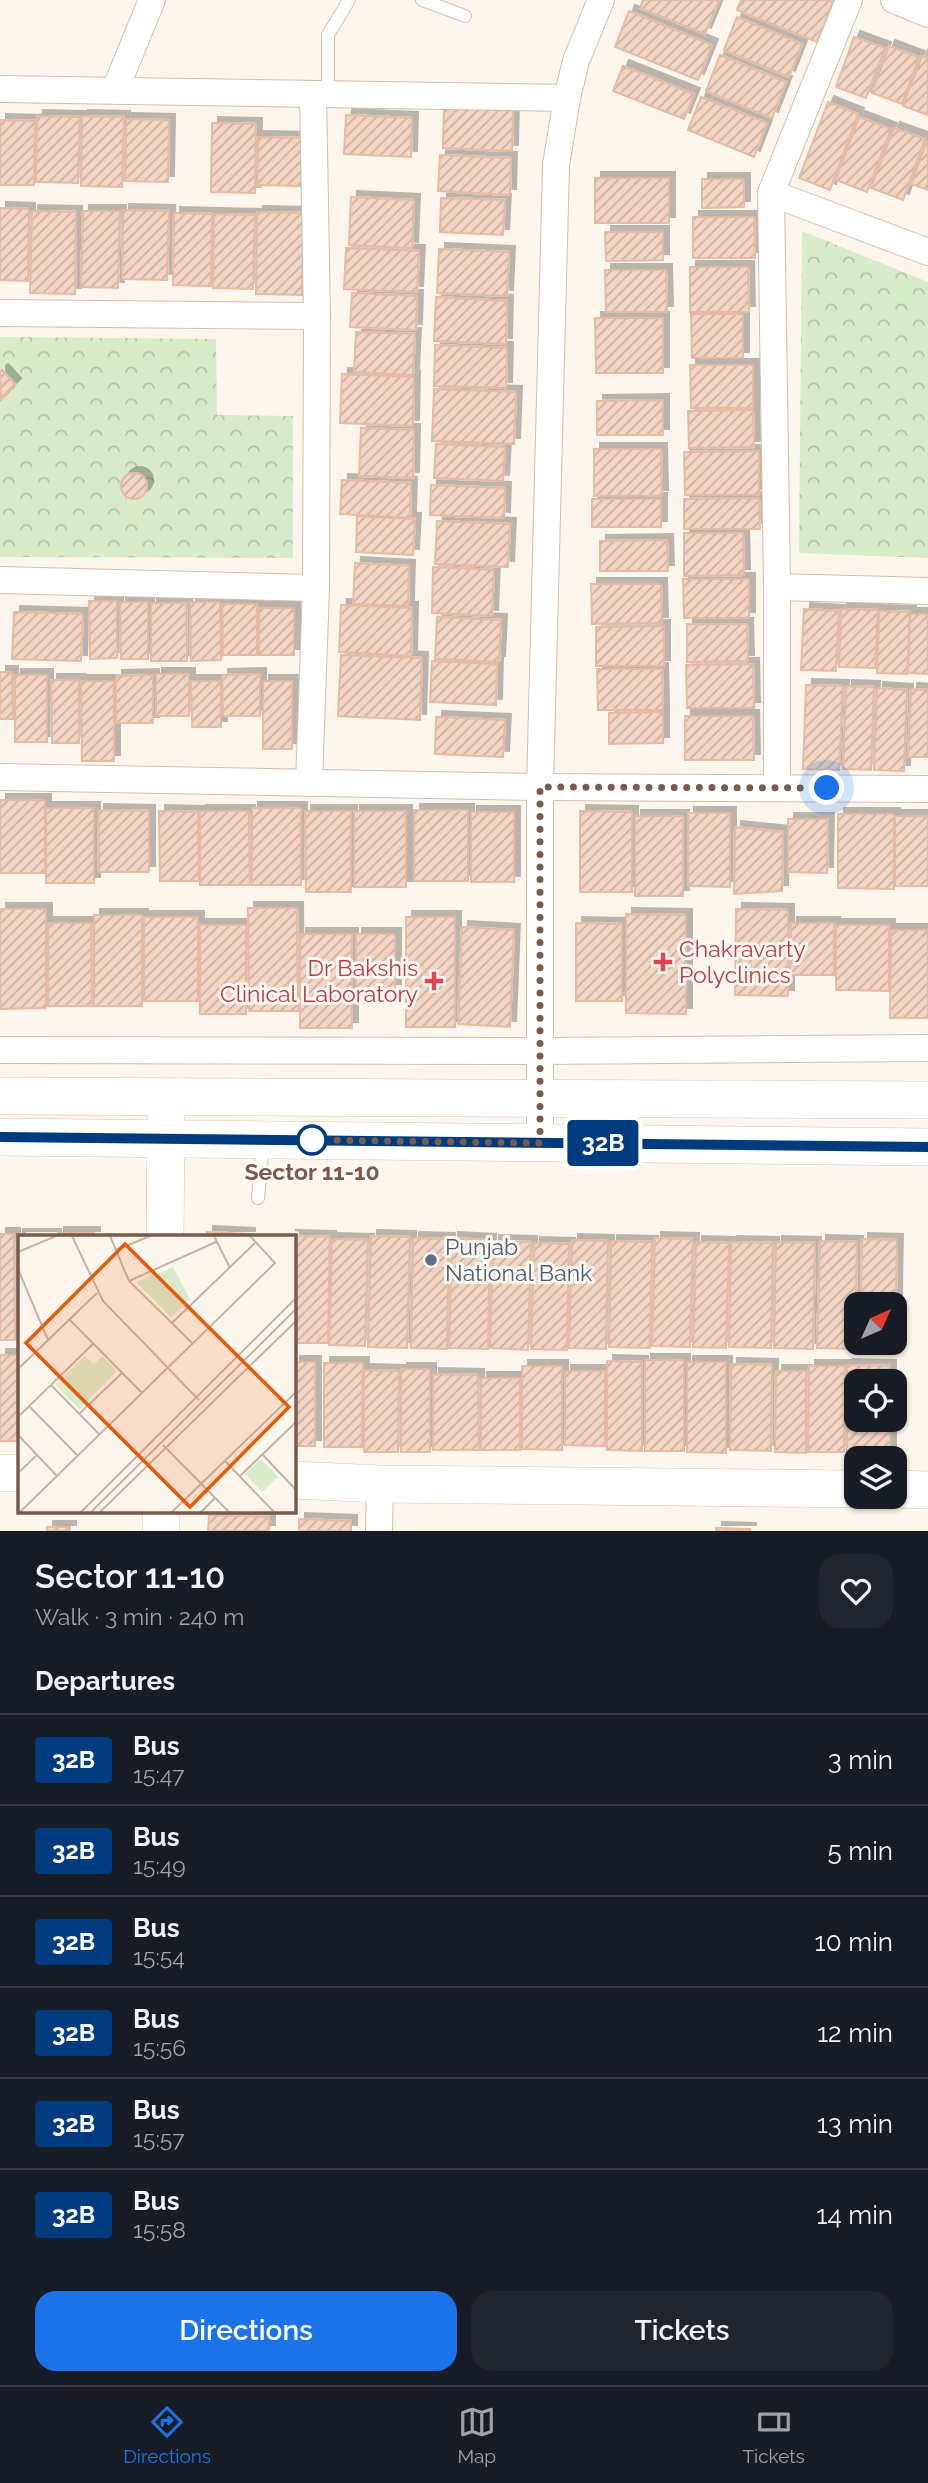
<!DOCTYPE html>
<html lang="en">
<head>
<meta charset="utf-8">
<style>
	body { margin:0; font-family:Raleway,sans-serif; background:#20242c; color:#f1f3f6; height:100vh; display:flex; flex-direction:column; font-size:26px; white-space:nowrap }
	* { box-sizing:border-box; margin:0 }
	p { font-size:23px; color:#9ea1a6 }
	.icon { flex:none; width:38px; height:38px; fill:none; stroke:currentColor; stroke-width:2; stroke-linecap:round; stroke-linejoin:round }
	.map { position:relative; height:1531px; overflow:hidden }
	.details { display:flex; flex-direction:column; background:#171b24; flex:1 }
	.details>* { flex:none }
	.badge { padding:0 14px; border-radius:5px; font-size:24px; line-height:46px }
	.needle { width:46px; rotate:45deg }
	.tools { position:absolute; left:844px; top:1292px; display:grid; gap:14px }
	.tools a { display:grid; place-items:center; width:63px; height:63px; border-radius:14px; background:#171b24; box-shadow:0 2px 5px #0004; font-size:35px }
	.you { position:absolute; width:35px; height:35px; margin:-18px; border:5px solid #fff; border-radius:50%; background:#1a73e8; box-shadow:0 0 0 10px #1a73e833 }
	.map>.badge { position:absolute; translate:-50% -50%; box-shadow:0 0 0 4px #fff }
	h2 { padding:0 35px; font-size:26px; line-height:63px }
	.round { display:grid; place-items:center; flex:none; width:74px; height:74px; border-radius:21px; background:#20242c }
	.head { display:flex; align-items:center; justify-content:space-between; height:119px; padding:0 35px }
	h1 { font-size:33px; font-weight:600; line-height:52px }
	.action { display:flex; gap:14px; margin-top:auto; padding:14px 35px }
	.action a { flex:1; height:80px; border-radius:21px; background:#1a73e8; color:#fff; font-size:28px; font-weight:600; line-height:80px; text-align:center }
	.action a+a { background:#20242c; color:#f1f3f6 }
	ul { padding:0; list-style:none }
	li { display:flex; align-items:center; gap:21px; height:91px; padding:0 35px; border-top:2px solid #363941 }
	li div { flex:1 }
	li b { display:block; font-size:26px }
	li em { font-style:normal }
	li .badge { min-width:77px; font-weight:700; text-align:center }
	.tab-bar { display:flex; justify-content:space-around; align-items:center; height:98px; border-top:2px solid #363941; background:#171b24; font-size:19px; color:#9ea1a6 }
	.tab-bar a { display:grid; justify-items:center; gap:4px }
	.tab-bar .active { color:#1a73e8 }
	.map>svg:first-child { display:block }
	.park { fill:url(#park-crowns) }
	.building { fill:url(#building-hatch); stroke:#e6bba3; stroke-width:2; filter:url(#shadow) }
	.lines { fill:none; stroke-linecap:round; stroke-linejoin:round }
	.lane-casing { stroke:#d1beb0; stroke-width:14 }
	.street-casing { stroke:#d1beb0; stroke-width:28 }
	.secondary-casing { stroke:#d6c0b0; stroke-width:38 }
	.lane { stroke:#fff; stroke-width:12 }
	.street { stroke:#fff; stroke-width:26 }
	.secondary { stroke:#fff; stroke-width:37 }
	.line-casing { stroke:#fff; stroke-width:16 }
	.line { stroke:#003b80; stroke-width:10 }
	.walk { stroke:#7a5c4d; stroke-width:7; stroke-dasharray:0 12.6 }
	.health-dot { fill:#e0444e; stroke:#fffaf3; stroke-width:2.5 }
	.stop-dot { fill:#fff; stroke:#003b80; stroke-width:3.5 }
	.service-dot { fill:#5c6f8a; stroke:#fffaf3; stroke-width:2.5 }
	.labels { text-anchor:middle; stroke-width:6; stroke-linejoin:round; paint-order:stroke }
	.health-label { font-size:23px; fill:#be3a42; stroke:#fffaf3; text-anchor:start }
	.stop-label { font-size:23px; font-weight:bold; fill:#7a5c4d; stroke:#fffaf3 }
	.service-label { font-size:23px; fill:#4e5e75; stroke:#fffaf3; text-anchor:start }
	.inset-road { fill:none; stroke:#c5b3a7; stroke-width:2 }
	.view { fill:#e8590c; fill-opacity:0.15; stroke:#e8590c; stroke-width:3.5 }
	.inset-edge { fill:none; stroke:#7a5c4d; stroke-width:3.5 }
</style>
</head>
<body>
<div class="map">
<svg width="928" height="1531" viewBox="0 0 928 1531">
	<defs>
		<pattern id="park-crowns" width="20" height="18" patternUnits="userSpaceOnUse" patternTransform="scale(1.75)"><rect width="20" height="18" fill="#d8ecc9"/><path d="M2 6a3 3 0 1 1 6 0M12 15a3 3 0 1 1 6 0" fill="none" stroke="#b4c2a5"/></pattern>
		<pattern id="building-hatch" width="6" height="6" patternUnits="userSpaceOnUse" patternTransform="scale(1.75)"><rect width="6" height="6" fill="#f3d5c3"/><path d="M-1 1l2-2M0 6l6-6M5 7l2-2" fill="none" stroke="#cab0a1"/></pattern>
		<filter id="shadow"><feDropShadow dx="6" dy="-6" stdDeviation="0" flood-color="#0004"/></filter>
	</defs>
	<rect width="100%" height="100%" fill="#fdf6ec"/>
	<g class="park">
		<path d="M802,231L928,282V558L799,553Z"/>
		<path d="M0,337L216,339L217,415L293,416V558L0,557Z"/>
	</g>
	<g class="building">
		<path d="M643,0H719L705,34L640,8Z"/>
		<path d="M741,0H827L833,2L817,42L737,10Z"/>
		<path d="M629,11L712,45L698,80L615,47Z"/>
		<path d="M737,17L802,44L789,77L724,50Z"/>
		<path d="M854,37L885,48L866,98L836,87Z"/>
		<path d="M889,46L919,57L902,104L872,93Z"/>
		<path d="M720,55L786,82L772,118L706,91Z"/>
		<path d="M922,56L928,58V115L903,106Z"/>
		<path d="M623,66L694,94L684,119L613,91Z"/>
		<path d="M701,97L767,123L754,157L688,130Z"/>
		<path d="M828,102L858,114L830,190L799,178Z"/>
		<path d="M444,107L513,110L512,151L443,148Z"/>
		<path d="M346,115L412,118L411,157L344,154Z"/>
		<path d="M37,116L80,117L78,183L36,182Z"/>
		<path d="M82,116L124,117L122,187L81,186Z"/>
		<path d="M859,117L891,129L867,192L836,180Z"/>
		<path d="M126,119L169,120L168,182L125,181Z"/>
		<path d="M0,120L35,121L34,185H0Z"/>
		<path d="M212,123L256,124L255,193L211,192Z"/>
		<path d="M894,128L925,139L903,200L871,188Z"/>
		<path d="M258,137L302,138L301,186L257,185Z"/>
		<path d="M927,141H928V190L911,184Z"/>
		<path d="M440,155L511,158L510,195L438,191Z"/>
		<rect x="595" y="178" width="74" height="45"/>
		<path d="M702,179H744V207L702,208Z"/>
		<path d="M351,197L414,200L412,248L349,245Z"/>
		<path d="M441,198L505,200L503,235L440,232Z"/>
		<path d="M0,208L29,209L28,281L0,280Z"/>
		<path d="M123,210L169,211L167,280L122,279Z"/>
		<path d="M32,211L76,212L75,294L30,293Z"/>
		<path d="M83,211H120L118,288L81,287Z"/>
		<path d="M257,212L303,213L302,295L256,294Z"/>
		<path d="M174,213L212,214L211,286L173,285Z"/>
		<path d="M214,214L255,215L253,289L213,288Z"/>
		<path d="M693,217H754L755,258H693Z"/>
		<path d="M605,232H663V260L606,261Z"/>
		<path d="M346,248L419,251L417,292L344,289Z"/>
		<path d="M439,249L509,252L507,296L437,293Z"/>
		<path d="M690,267H748L749,312H690Z"/>
		<path d="M605,270H666L667,312H606Z"/>
		<path d="M352,293L417,296L416,330L350,327Z"/>
		<path d="M436,297L507,301L506,344L434,341Z"/>
		<path d="M691,314H743V358H692Z"/>
		<path d="M595,318H663V373H596Z"/>
		<path d="M356,332L415,334L413,375L354,372Z"/>
		<path d="M435,345L507,348L506,388L434,386Z"/>
		<path d="M690,365H753V408H691Z"/>
		<path d="M2,370L15,384L1,400L0,372Z"/>
		<path d="M342,374L414,377L413,426L340,423Z"/>
		<path d="M434,389L516,392L514,444L432,441Z"/>
		<path d="M663,400V435H597V401Z"/>
		<path d="M753,410L754,447L689,448L688,411Z"/>
		<path d="M361,428L414,430L413,478L359,476Z"/>
		<path d="M436,444L505,447L503,481L434,478Z"/>
		<path d="M594,449H661L662,496H594Z"/>
		<path d="M759,451V495H685L684,452Z"/>
		<circle cx="134" cy="486" r="13"/>
		<path d="M342,480L411,483L410,518L340,514Z"/>
		<path d="M431,485L505,488L504,518L430,515Z"/>
		<path d="M759,498L760,529H684V499Z"/>
		<rect x="592" y="499" width="69" height="28"/>
		<path d="M357,516L415,519L413,555L356,552Z"/>
		<path d="M437,521L510,524L508,567L435,564Z"/>
		<path d="M684,533H743L744,575L684,576Z"/>
		<path d="M667,540L668,571H600V541Z"/>
		<path d="M355,563L409,566L408,606L353,604Z"/>
		<path d="M433,567L494,570L492,616L432,613Z"/>
		<path d="M683,579H749V618H684Z"/>
		<path d="M591,584H661L662,623L592,624Z"/>
		<path d="M89,601H117V658L90,659Z"/>
		<path d="M120,602H148V659H121Z"/>
		<path d="M190,602H220L221,660L191,661Z"/>
		<path d="M151,603H186L187,661H151Z"/>
		<path d="M222,604H257V655H223Z"/>
		<path d="M341,605L412,608L411,656L339,652Z"/>
		<rect x="259" y="608" width="35" height="47"/>
		<path d="M804,609L839,611L836,671L801,670Z"/>
		<path d="M841,609L878,610L875,668L839,667Z"/>
		<path d="M879,611L910,612L907,674L877,673Z"/>
		<path d="M14,612L83,614L81,661L12,659Z"/>
		<path d="M910,614H928V674L908,673Z"/>
		<path d="M437,617L501,620L499,662L435,659Z"/>
		<path d="M687,624H747L748,661L687,662Z"/>
		<path d="M664,626V666H596V627Z"/>
		<path d="M341,655L422,658L420,720L338,716Z"/>
		<path d="M432,661L497,664L496,705L430,702Z"/>
		<path d="M753,664L754,708H687L686,665Z"/>
		<path d="M597,669H662L663,710H598Z"/>
		<path d="M0,672H12L13,719H0Z"/>
		<rect x="156" y="674" width="33" height="42"/>
		<path d="M260,674V716H223L222,675Z"/>
		<rect x="15" y="675" width="32" height="67"/>
		<path d="M153,675V723H116V676Z"/>
		<path d="M51,680H79V743H52Z"/>
		<path d="M81,681H114V761H82Z"/>
		<path d="M191,681H221V727H192Z"/>
		<rect x="263" y="681" width="29" height="68"/>
		<path d="M806,685L843,686L839,770L803,769Z"/>
		<path d="M846,686L874,687L871,770L843,769Z"/>
		<path d="M877,688L907,690L904,771L874,770Z"/>
		<path d="M911,689L928,690V757H908Z"/>
		<path d="M663,712V743L609,744V713Z"/>
		<path d="M685,716H753L754,760H685Z"/>
		<path d="M436,717L505,720L503,757L435,754Z"/>
		<rect x="0" y="800" width="45" height="73"/>
		<rect x="46" y="808" width="48" height="75"/>
		<rect x="252" y="808" width="49" height="77"/>
		<path d="M98,810L149,811V872H99Z"/>
		<rect x="414" y="810" width="54" height="71"/>
		<path d="M159,811L198,812L199,881H160Z"/>
		<path d="M200,811H249L250,885H200Z"/>
		<path d="M305,811H351V892H306Z"/>
		<rect x="354" y="811" width="52" height="76"/>
		<path d="M580,811L632,812V892H580Z"/>
		<rect x="471" y="812" width="43" height="70"/>
		<path d="M688,813H730V887L688,886Z"/>
		<path d="M838,814H894V889L838,888Z"/>
		<rect x="635" y="816" width="48" height="80"/>
		<rect x="895" y="816" width="33" height="70"/>
		<path d="M788,819H828L827,873L788,872Z"/>
		<path d="M735,827L783,832L782,891L734,894Z"/>
		<path d="M248,908H297L298,1011H249Z"/>
		<path d="M0,909H46V1008L0,1009Z"/>
		<path d="M736,909L788,910V996L735,995Z"/>
		<path d="M626,914L686,915V1014L626,1013Z"/>
		<rect x="94" y="915" width="48" height="91"/>
		<rect x="144" y="917" width="54" height="84"/>
		<rect x="406" y="917" width="49" height="110"/>
		<path d="M48,923H91L92,1006H48Z"/>
		<path d="M576,923L622,924V1001H576Z"/>
		<path d="M791,923H834V975H790Z"/>
		<rect x="200" y="925" width="46" height="89"/>
		<path d="M836,925H889V991L836,990Z"/>
		<path d="M462,927L514,930L510,1027L458,1024Z"/>
		<path d="M891,930H928V1018H890Z"/>
		<rect x="300" y="934" width="52" height="94"/>
		<rect x="356" y="934" width="39" height="56"/>
		<path d="M207,1232L249,1234V1237H207Z"/>
		<rect x="58" y="1233" width="36" height="4"/>
		<path d="M0,1234H14L15,1340H0Z"/>
		<path d="M17,1235H55V1237H19V1339H17Z"/>
		<path d="M289,1236L330,1237L328,1343H294V1237Z"/>
		<path d="M371,1236L410,1237L407,1348L368,1347Z"/>
		<path d="M413,1238L449,1239L447,1349L411,1348Z"/>
		<path d="M452,1238L490,1240L488,1349L449,1348Z"/>
		<path d="M655,1238L693,1239L690,1347L652,1346Z"/>
		<path d="M332,1239L368,1240L365,1346L329,1345Z"/>
		<path d="M862,1239L897,1240L895,1350L860,1349V1342H894V1304H861Z"/>
		<path d="M572,1240L608,1241L606,1349L569,1348Z"/>
		<path d="M493,1241L531,1242L528,1350L490,1348Z"/>
		<path d="M611,1241L652,1242L650,1348L609,1347Z"/>
		<path d="M820,1241L857,1242L855,1349L817,1348Z"/>
		<path d="M696,1242L729,1243L726,1348L693,1347Z"/>
		<path d="M731,1242L773,1243L771,1348L729,1347Z"/>
		<path d="M776,1242L815,1243L813,1349L774,1348Z"/>
		<path d="M534,1243L569,1244L567,1350L531,1349Z"/>
		<rect x="0" y="1355" width="19" height="86"/>
		<rect x="645" y="1360" width="39" height="91"/>
		<path d="M607,1361L642,1362V1451L607,1450Z"/>
		<rect x="294" y="1362" width="21" height="84"/>
		<path d="M687,1362H726V1453L687,1452Z"/>
		<path d="M324,1363H363L362,1447H324Z"/>
		<path d="M731,1364L772,1365L771,1451L730,1450Z"/>
		<path d="M847,1365L890,1366V1381H856V1419H890V1454L847,1453Z"/>
		<path d="M522,1366H562V1450L522,1449Z"/>
		<path d="M809,1366H845L844,1452H808Z"/>
		<rect x="401" y="1369" width="29" height="83"/>
		<path d="M364,1370L399,1371L398,1452H364Z"/>
		<path d="M565,1371H605V1446L565,1445Z"/>
		<path d="M776,1371H806V1453L775,1452Z"/>
		<path d="M433,1374L478,1375L479,1450H433Z"/>
		<rect x="481" y="1378" width="39" height="72"/>
		<path d="M209,1515L269,1517V1531H208Z"/>
		<path d="M299,1519L351,1521V1531H299Z"/>
		<rect x="47" y="1527" width="23" height="4"/>
		<path d="M716,1528L750,1529V1531H716Z"/>
	</g>
	<g class="lines">
		<defs>
			<g id="lane">
				<path d="M422,0L465,16"/>
				<path d="M328,94V35L349,0"/>
				<path d="M258,1198L263,1143"/>
			</g>
			<g id="street">
				<path d="M894,0L928,14"/>
				<path d="M0,89L567,98"/>
				<path d="M115,90L152,0"/>
				<path d="M771,193L928,252"/>
				<path d="M0,313L317,316"/>
				<path d="M0,580L316,588"/>
				<path d="M777,587L928,591"/>
				<path d="M0,777L540,787L928,789"/>
				<path d="M309,783L316,588L317,316L313,94"/>
				<path d="M777,788V587L771,193L849,0"/>
				<path d="M0,1050L540,1051L928,1048"/>
				<path d="M540,1143V787L556,165L567,98L576,61L601,0"/>
				<path d="M379,1531L380,1484"/>
			</g>
			<g id="secondary">
				<path d="M0,1096L928,1100"/>
				<path d="M0,1137L928,1147"/>
				<path d="M165,1237L166,1116"/>
				<path d="M0,1473H19"/>
				<path d="M294,1480L380,1484L856,1489"/>
				<path d="M894,1489L928,1490"/>
				<path d="M161,1531V1512"/>
			</g>
		</defs>
		<use href="#lane" class="lane-casing"/>
		<use href="#street" class="street-casing"/>
		<use href="#secondary" class="secondary-casing"/>
		<use href="#lane" class="lane"/>
		<use href="#street" class="street"/>
		<use href="#secondary" class="secondary"/>
	</g>
	<g class="lines">
		<defs>
			<path id="line" d="M0,1137L928,1147"/>
		</defs>
		<use href="#line" class="line-casing"/>
		<use href="#line" class="line"/>
		<path class="walk" d="M312,1140L540,1143V787L827,788"/>
	</g>
	<g class="health-dot">
		<path d="M659.5 951.5h7v7h7v7h-7v7h-7v-7h-7v-7h7z"/>
		<path d="M430.5 970.5h7v7h7v7h-7v7h-7v-7h-7v-7h7z"/>
	</g>
	<circle class="stop-dot" cx="312" cy="1140" r="14"/>
	<circle class="service-dot" cx="431" cy="1260" r="7"/>
	<g class="labels">
		<g class="health-label">
			<text x="679" y="957">Chakravarty<tspan x="679" dy="26">Polyclinics</tspan></text>
			<text x="418" y="976" text-anchor="end">Dr Bakshis<tspan x="418" dy="26">Clinical Laboratory</tspan></text>
		</g>
		<g class="stop-label">
			<text x="312" y="1180">Sector 11-10</text>
		</g>
		<g class="service-label">
			<text x="445" y="1255">Punjab<tspan x="445" dy="26">National Bank</tspan></text>
		</g>
	</g>
	<g transform="translate(18 1235)">
		<rect width="278" height="278" fill="#fdf6ec"/>
		<path d="M155,32L172,64L153,82L118,47ZM67,121L76,129L84,121L99,136L61,174L38,150ZM243,224L260,242L244,257L227,239Z" fill="#d8ecc9"/>
		<path class="inset-road" d="M54,1L85,66L181,165M92,1L111,46L175,109M196,1L212,33M98,15L132,1M0,17L38,1M0,34L30,105M111,46L198,7M52,85L125,159M154,88L237,8M0,134L79,58M33,150L82,200M11,171L60,221M61,179L105,137M0,182L76,108M0,200L39,241M145,210L212,278M244,219L279,256M207,226L257,278M0,238L19,220M222,241L279,186M1,278L257,28L232,1M62,278L279,62M72,278L279,73M81,278L279,85M153,278L279,156M182,278L197,263"/>
		<path class="view" d="M107,9L271,172L172,272L8,108Z"/>
		<rect width="278" height="278" class="inset-edge"/>
	</g>
</svg>
<div class="tools">
<a><svg class="needle" viewBox="-14 -14 28 28"><path d="M0-13l5 13h-10z" fill="#e53935"/><path d="M0 13l5-13h-10z" fill="#9ea1a6"/></svg></a>
<a><svg class="icon" aria-label="locate" viewBox="0 0 24 24"><circle cx="12" cy="12" r="6"/><path d="M12 2v4M12 18v4M2 12h4M18 12h4"/></svg></a>
<a><svg class="icon" aria-label="layers" viewBox="0 0 24 24"><path d="M12 4l9 5-9 5-9-5zM3 14l9 5 9-5"/></svg></a>
</div>
<div class="you" style="left:827px;top:788px"></div>
<b class="badge" style="left:603px;top:1143px;background:#003b80;color:#fff">32B</b>
</div>
<section class="details">
<div class="head"><div><h1>Sector 11-10</h1><p>Walk · 3 min · 240 m</p></div><a class="round"><svg class="icon" aria-label="heart" viewBox="0 0 24 24"><path d="M12 20l-8-8c-3-5 5-10 8-4 3-6 11-1 8 4z"/></svg></a></div>
<h2>Departures</h2>
<ul>
<li><span class="badge" style="background:#003b80;color:#fff">32B</span><div><b>Bus</b><p>15:47</p></div><em>3 min</em></li>
<li><span class="badge" style="background:#003b80;color:#fff">32B</span><div><b>Bus</b><p>15:49</p></div><em>5 min</em></li>
<li><span class="badge" style="background:#003b80;color:#fff">32B</span><div><b>Bus</b><p>15:54</p></div><em>10 min</em></li>
<li><span class="badge" style="background:#003b80;color:#fff">32B</span><div><b>Bus</b><p>15:56</p></div><em>12 min</em></li>
<li><span class="badge" style="background:#003b80;color:#fff">32B</span><div><b>Bus</b><p>15:57</p></div><em>13 min</em></li>
<li><span class="badge" style="background:#003b80;color:#fff">32B</span><div><b>Bus</b><p>15:58</p></div><em>14 min</em></li>
</ul>
<div class="action"><a>Directions</a><a>Tickets</a></div>
</section>
<nav class="tab-bar">
<a class="active"><svg class="icon" aria-label="directions" viewBox="0 0 24 24"><path d="M12 3l9 9-9 9-9-9zM9 14v-3h6M13 9l2 2-2 2"/></svg>Directions</a>
<a><svg class="icon" aria-label="map" viewBox="0 0 24 24"><path d="M3 6l6-2 6 2 6-2v14l-6 2-6-2-6 2zM9 4v14M15 6v14"/></svg>Map</a>
<a><svg class="icon" aria-label="tickets" viewBox="0 0 24 24"><path d="M3 7h18v10H3zM15 7v10"/></svg>Tickets</a>
</nav>
</body>
</html>
